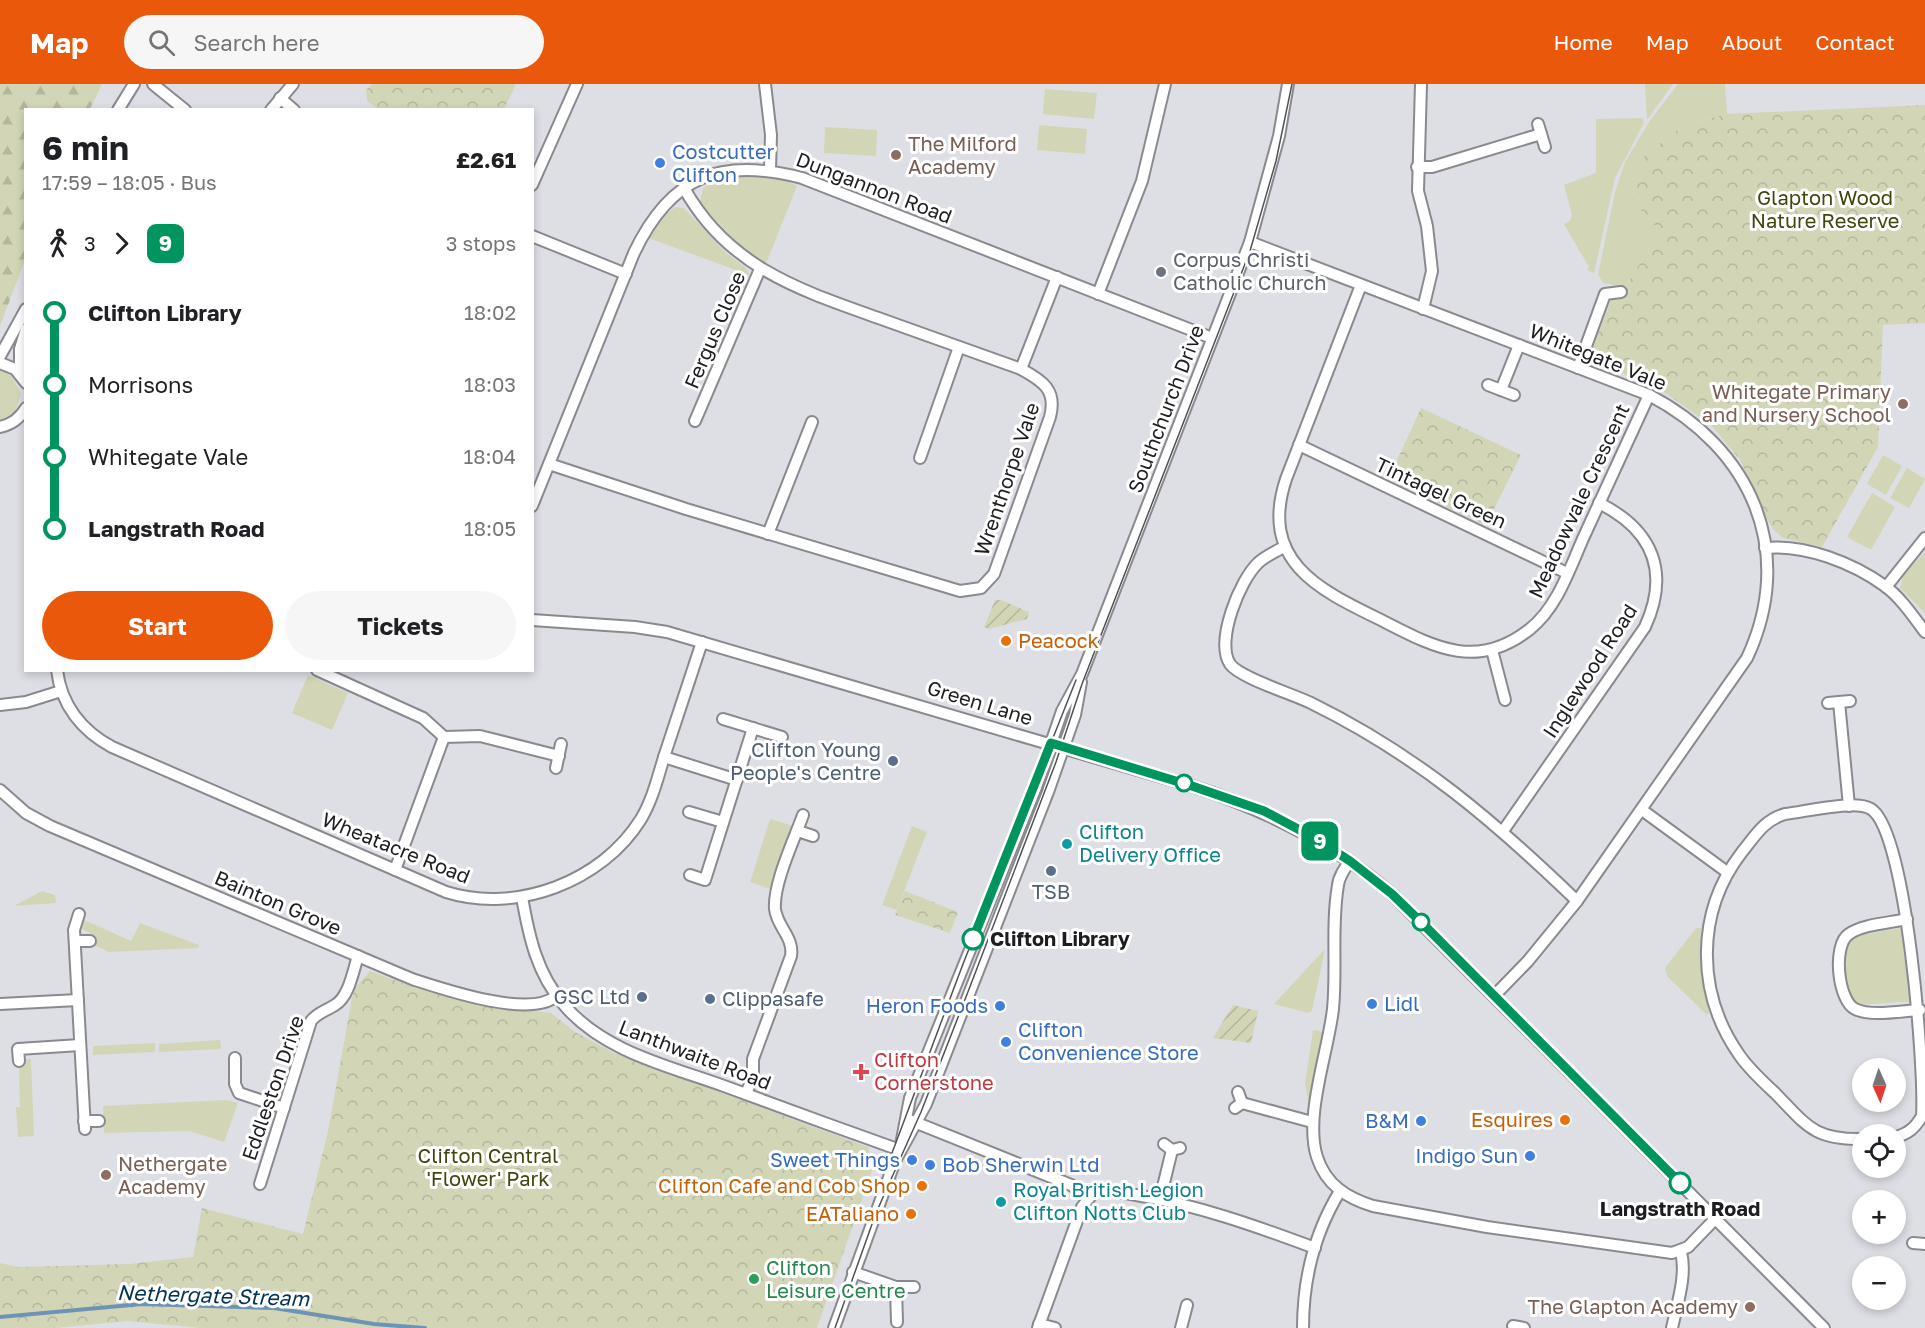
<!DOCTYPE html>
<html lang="en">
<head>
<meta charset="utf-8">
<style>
	body { margin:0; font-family:"Golos Text",sans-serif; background:#f6f6f6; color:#202124; height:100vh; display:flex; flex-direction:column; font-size:22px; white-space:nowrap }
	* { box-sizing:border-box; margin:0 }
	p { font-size:20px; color:#757577 }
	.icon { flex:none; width:33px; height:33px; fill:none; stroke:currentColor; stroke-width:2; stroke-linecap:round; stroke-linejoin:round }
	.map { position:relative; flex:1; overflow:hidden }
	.side { position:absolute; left:24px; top:24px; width:510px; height:564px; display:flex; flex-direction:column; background:#fff; border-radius:0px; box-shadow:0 3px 9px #0003 }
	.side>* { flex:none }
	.badge { padding:0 12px; border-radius:9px; font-size:21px; line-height:39px }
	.needle { width:39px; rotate:177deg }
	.fabs { position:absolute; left:1852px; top:974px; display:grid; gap:12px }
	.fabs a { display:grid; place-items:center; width:54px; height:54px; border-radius:50%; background:#fff; box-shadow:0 3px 9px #0003; font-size:30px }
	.map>.badge { position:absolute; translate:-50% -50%; box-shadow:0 0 0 3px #fff }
	.legs { display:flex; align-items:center; gap:9px; height:66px; padding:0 18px; font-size:20px }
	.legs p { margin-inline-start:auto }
	.summary { display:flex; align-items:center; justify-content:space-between; height:102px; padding:0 18px }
	h1 { font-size:33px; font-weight:700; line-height:45px }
	.cta { display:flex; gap:12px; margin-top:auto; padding:12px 18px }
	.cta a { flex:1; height:69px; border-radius:36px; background:#ea580c; color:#fff; font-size:24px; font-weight:700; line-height:69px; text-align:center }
	.cta a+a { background:#f6f6f6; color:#202124 }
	ul { padding:0 18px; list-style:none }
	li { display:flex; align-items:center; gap:21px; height:72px; font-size:22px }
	li i { display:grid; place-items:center; width:9px; height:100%; margin:0 8px; background:currentColor }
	li i::after { content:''; width:15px; height:15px; margin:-8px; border:4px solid; border-radius:50%; background:#fff }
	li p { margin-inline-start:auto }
	li:first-child i { background:linear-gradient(#0000 50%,currentColor 0) }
	li:last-child i { background:linear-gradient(currentColor 50%,#0000 0) }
	header { display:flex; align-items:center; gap:36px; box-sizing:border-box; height:84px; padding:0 30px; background:#ea580c; color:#fff }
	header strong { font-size:28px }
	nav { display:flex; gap:33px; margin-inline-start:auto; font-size:21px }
	.search { width:420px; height:54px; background:#f6f6f6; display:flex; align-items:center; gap:15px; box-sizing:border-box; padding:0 21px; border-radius:33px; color:#757577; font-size:22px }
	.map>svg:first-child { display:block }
	.grass { fill:#d2d6b7 }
	.forest { fill:url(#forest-firs) }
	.park { fill:url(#park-crowns) }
	.garden { fill:url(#garden-furrows) }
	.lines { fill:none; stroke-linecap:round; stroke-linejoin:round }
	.stream { stroke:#6e94b5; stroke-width:4 }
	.minor-casing { stroke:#898a90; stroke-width:14 }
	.minor { stroke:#fff; stroke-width:10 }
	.tram { stroke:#525256; stroke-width:1.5 }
	.line-1-casing { stroke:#fff; stroke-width:14 }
	.line-1 { stroke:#00945e; stroke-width:9 }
	.education-dot { fill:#8d6e63; stroke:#fff; stroke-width:2 }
	.shop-dot { fill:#3f7fe0; stroke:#fff; stroke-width:2 }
	.worship-dot { fill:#6b7280; stroke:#fff; stroke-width:2 }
	.food-dot { fill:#e8710a; stroke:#fff; stroke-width:2 }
	.service-dot { fill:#5c6f8a; stroke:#fff; stroke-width:2 }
	.stop-1-dot { fill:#fff; stroke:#00945e; stroke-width:3 }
	.culture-dot { fill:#0f9aa8; stroke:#fff; stroke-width:2 }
	.health-dot { fill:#e0444e; stroke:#fff; stroke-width:2 }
	.leisure-dot { fill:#2e9e5b; stroke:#fff; stroke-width:2 }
	.labels { text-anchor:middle; stroke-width:6; stroke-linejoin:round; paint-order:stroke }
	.education-label { font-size:20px; fill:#785e54; stroke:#fff; text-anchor:start }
	.shop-label { font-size:20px; fill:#366cbe; stroke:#fff; text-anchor:start }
	.street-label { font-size:20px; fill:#1d1d20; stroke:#fff }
	.park-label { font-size:20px; fill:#42450c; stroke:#fff }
	.worship-label { font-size:20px; fill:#5b616d; stroke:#fff; text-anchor:start }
	.food-label { font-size:20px; fill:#c56008; stroke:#fff; text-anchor:end }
	.service-label { font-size:20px; fill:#4e5e75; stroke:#fff; text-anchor:end }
	.culture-label { font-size:20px; fill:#0d838f; stroke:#fff; text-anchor:start }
	.stop-label { font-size:20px; font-weight:bold; fill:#1d1d20; stroke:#fff; text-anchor:start }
	.health-label { font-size:20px; fill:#be3a42; stroke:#fff; text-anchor:start }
	.leisure-label { font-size:20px; fill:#27864d; stroke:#fff; text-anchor:start }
	.water-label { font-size:21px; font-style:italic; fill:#033455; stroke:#fff }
</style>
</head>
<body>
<header>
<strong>Map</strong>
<div class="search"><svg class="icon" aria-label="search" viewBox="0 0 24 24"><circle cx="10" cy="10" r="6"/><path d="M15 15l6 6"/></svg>Search here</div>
<nav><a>Home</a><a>Map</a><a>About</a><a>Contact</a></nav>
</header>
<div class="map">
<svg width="1925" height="1244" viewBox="0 0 1925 1244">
	<defs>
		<pattern id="forest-firs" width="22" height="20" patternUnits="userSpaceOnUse" patternTransform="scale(1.5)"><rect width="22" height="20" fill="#d2d6b7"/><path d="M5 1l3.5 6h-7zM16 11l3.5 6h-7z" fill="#b4b79d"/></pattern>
		<pattern id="park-crowns" width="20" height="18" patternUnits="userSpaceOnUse" patternTransform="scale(1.5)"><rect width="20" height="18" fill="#d2d6b7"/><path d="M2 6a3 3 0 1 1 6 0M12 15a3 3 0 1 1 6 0" fill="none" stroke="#b4b79d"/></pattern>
		<pattern id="garden-furrows" width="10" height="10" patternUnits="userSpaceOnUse" patternTransform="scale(1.5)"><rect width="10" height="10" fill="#d2d6b7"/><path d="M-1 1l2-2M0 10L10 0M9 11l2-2" fill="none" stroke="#b4b79d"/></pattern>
	</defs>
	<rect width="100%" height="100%" fill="#dedfe5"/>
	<g class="grass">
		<path d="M1645,0H1673L1647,36Z"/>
		<path d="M1678,0H1725L1727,30L1684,41L1645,71L1632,116L1660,148L1625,203L1603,199L1598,190L1615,108L1625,78L1649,38Z"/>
		<path d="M1045,5L1097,9L1094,35L1043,30Z"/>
		<path d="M1643,34L1644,39L1615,94L1594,189L1587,186L1589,183L1564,140L1570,137L1572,131L1564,101L1596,89V35Z"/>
		<path d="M1039,41L1087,45L1085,70L1037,66Z"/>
		<path d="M825,43L877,46L876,72L824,69Z"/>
		<path d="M732,92L781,94L797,102L767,177L763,178L735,157L700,119L703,104L715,97Z"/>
		<path d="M675,123L684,124L725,168L746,184L750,191L648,154L665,131Z"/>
		<path d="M0,286L12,292L21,310L15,328L0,336Z"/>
		<path d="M1883,371L1902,382L1886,411L1867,400Z"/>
		<path d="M1907,384L1925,395L1909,424L1890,414Z"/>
		<path d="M1872,409L1895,423L1871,466L1847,453Z"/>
		<path d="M1925,468V529L1900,504L1903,492Z"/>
		<path d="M308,591L348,609L332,646L292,629Z"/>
		<path d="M770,735L794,742L773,806L750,798Z"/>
		<path d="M912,742L927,748L897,826L882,821Z"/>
		<path d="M42,807L55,811L56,819L14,822Z"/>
		<path d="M82,835L131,857L140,839L199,861L198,864L109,868L94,861L93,851L79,843Z"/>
		<path d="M1696,844H1701L1700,881L1709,929L1707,931L1668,893L1665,884Z"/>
		<path d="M1901,844L1912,917L1859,921L1847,910L1840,864L1850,853Z"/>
		<path d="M1325,865L1312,927L1308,929L1274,920Z"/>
		<path d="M1313,946L1324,948L1309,1022L1305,1000Z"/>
		<path d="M220,956L221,965L159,968V960Z"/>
		<path d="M155,959V968L93,971V962Z"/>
		<path d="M31,975L34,1052L18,1053L16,1023H20L19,976Z"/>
		<path d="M226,1016L238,1019L224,1058L189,1047L104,1049L103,1022Z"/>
	</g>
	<path class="forest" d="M0,0H102L90,25L26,26L25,176L0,242Z"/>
	<g class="park">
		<path d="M372,0H516L504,25L380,26L367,17L366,6Z"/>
		<path d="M1925,21V239L1883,241L1878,363L1822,463L1783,454L1775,447L1769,439L1740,376L1711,341L1661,306L1592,276L1591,269L1611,216L1628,211L1625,203L1660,148L1632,116L1634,96L1645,71L1684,41L1727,30Z"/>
		<path d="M1421,324L1521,371L1486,441L1388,396Z"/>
		<path d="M905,807L958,828L950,849L895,831Z"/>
		<path d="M370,887L413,903L470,919L551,929L575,948L614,969L868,1063L873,1084L817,1244H201L127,1237L56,1244H0V1179L18,1183L129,1180L193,1173L202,1124L303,1150L328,1047L352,914L355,904Z"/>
	</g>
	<g class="garden">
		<path d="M995,516H1001L1029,528L1027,535L989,545L984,543Z"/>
		<path d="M1233,921L1258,927L1251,959L1213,954Z"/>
	</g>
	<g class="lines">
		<path class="stream" d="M0,1233L142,1220L274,1224L374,1240L425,1244"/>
		<defs>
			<g id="minor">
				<path d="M153,0L185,26"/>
				<path d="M765,0L771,51L770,85"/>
				<path d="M1421,0L1418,107L1427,142L1432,187L1423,225"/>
				<path d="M280,14L294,26"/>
				<path d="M118,26L134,0"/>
				<path d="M271,26L293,0"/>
				<path d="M1538,40L1545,63"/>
				<path d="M1417,83H1432L1541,50"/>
				<path d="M532,101L577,0"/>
				<path d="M532,152L626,190"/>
				<path d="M1250,158L1649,311C1751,364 1797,467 1747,574L1577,817L1528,877L1494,912"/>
				<path d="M1361,201L1286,395C1259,476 1317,505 1379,535C1432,562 1476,588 1530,545C1559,522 1571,480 1586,448C1607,402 1628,357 1649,311"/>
				<path d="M1098,210L1142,97L1165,0"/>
				<path d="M0,272L26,225"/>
				<path d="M0,279L15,285L26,299"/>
				<path d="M1578,284L1605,210L1621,208"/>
				<path d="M1021,285L1057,193"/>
				<path d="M20,289V265L26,245"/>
				<path d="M1488,301L1514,311"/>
				<path d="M1501,306L1519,261"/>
				<path d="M695,337L760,185"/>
				<path d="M0,343C12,340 19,335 26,324"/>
				<path d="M1299,361L1567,489"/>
				<path d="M920,374L959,263"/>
				<path d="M549,380L686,425L960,507L981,504L994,490L1050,333C1057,306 1043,297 1021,285C975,269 930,252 884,236C803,207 729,185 684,104"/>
				<path d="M532,422L634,169C671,91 721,73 802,94L1212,254"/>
				<path d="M768,450L812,338"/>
				<path d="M1285,462C1276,468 1265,472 1258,479C1240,496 1215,557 1230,580C1240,594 1293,610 1311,619C1417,671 1493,736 1577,817"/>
				<path d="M1765,464C1805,460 1853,479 1885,502C1901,514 1913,532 1925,548"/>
				<path d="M1886,503L1925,454"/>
				<path d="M532,536L635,543L667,548L1192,702C1266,726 1333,759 1392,810L1824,1244"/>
				<path d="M1492,566L1505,616"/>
				<path d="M57,586C61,621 82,647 112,663L446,808C516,830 602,798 641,735C653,715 658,692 665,670C677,633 690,595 702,558"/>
				<path d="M317,586L423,634L444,653"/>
				<path d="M1839,618L1849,722"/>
				<path d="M1828,619L1850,617"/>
				<path d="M0,621L26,618L61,607"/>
				<path d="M723,635L782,653"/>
				<path d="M444,653L480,652L559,672"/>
				<path d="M664,673L737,696"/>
				<path d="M556,684L561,660"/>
				<path d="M0,706L26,729L50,742L412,895C443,905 530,935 556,912"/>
				<path d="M1642,726L1727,788"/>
				<path d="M689,728L723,738"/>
				<path d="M798,747L813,752"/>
				<path d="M1503,747L1645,543C1670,488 1653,446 1599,419"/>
				<path d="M1350,777C1345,784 1339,792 1338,801C1331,842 1337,884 1333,925C1328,969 1304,1032 1317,1073C1326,1101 1347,1114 1373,1122L1487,1143L1672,1169L1688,1163L1716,1134"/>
				<path d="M395,786L444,653"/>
				<path d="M690,791L705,796L753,644"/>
				<path d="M522,813C529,853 537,890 564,921C604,968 669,982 724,1002C783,1024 841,1045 900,1066"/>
				<path d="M79,830L74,846L85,1045"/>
				<path d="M1907,835C1890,839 1863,840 1849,850C1832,861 1838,917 1855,925C1871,933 1901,927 1920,926"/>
				<path d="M75,857H90"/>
				<path d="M0,920L78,916"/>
				<path d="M235,974V1000L239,1009L284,1024"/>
				<path d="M19,977L18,965L80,961"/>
				<path d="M746,1010L753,992V975L791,872C794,853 777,843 775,825C773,800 794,756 803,731"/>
				<path d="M1242,1019L1312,1038"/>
				<path d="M1235,1024L1242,1019L1238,1008"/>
				<path d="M84,1037H99"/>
				<path d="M912,1037L1071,1101L1088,1113"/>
				<path d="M1863,1055C1814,1056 1807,1042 1775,1009C1763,998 1750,986 1740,972C1696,910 1695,829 1742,768C1755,752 1764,736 1785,730C1805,728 1855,715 1871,725C1907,747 1925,987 1922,1032C1915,1044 1909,1049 1896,1053"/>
				<path d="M1164,1060L1172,1066L1180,1064"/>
				<path d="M900,1066L910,1014L1036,703L1062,627L1082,590L1250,158L1279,52L1288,0"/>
				<path d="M260,1100L311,937C318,928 326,927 335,921C349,913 353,887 358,872"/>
				<path d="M1160,1115L1172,1066"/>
				<path d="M1913,1159L1925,1160"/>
				<path d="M853,1188L896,1203L897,1238"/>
				<path d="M896,1203H914"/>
				<path d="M1039,1240L1055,1244"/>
				<path d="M1513,1242L1524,1244"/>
				<path d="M834,1244L895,1077L926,1020L1048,708L1075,631L1081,598"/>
				<path d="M1038,1244L1082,1123L1094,1108C1108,1105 1122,1109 1136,1111C1197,1121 1256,1142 1315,1164"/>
				<path d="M1181,1244L1187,1221"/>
				<path d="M1303,1244C1303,1196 1315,1148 1340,1107"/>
				<path d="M1672,1244C1677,1220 1687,1192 1681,1168"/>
			</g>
		</defs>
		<use href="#minor" class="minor-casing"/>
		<use href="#minor" class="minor"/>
		<g class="tram">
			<path d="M886,1085L963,880L1076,596"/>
			<path d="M835,1244L876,1129L921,1028L966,913L1056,678L1082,600L1250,167L1276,77L1292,0"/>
		</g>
	</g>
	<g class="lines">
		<defs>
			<path id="line-1" d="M973,855L1051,659L1192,702L1264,727L1313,753L1350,777L1392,810L1426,843L1680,1099"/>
		</defs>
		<use href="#line-1" class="line-1-casing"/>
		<use href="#line-1" class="line-1"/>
	</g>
	<g class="education-dot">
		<circle cx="896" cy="71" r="6"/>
		<circle cx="1903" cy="320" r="6"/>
		<circle cx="106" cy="1091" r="6"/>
		<circle cx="1750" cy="1223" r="6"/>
	</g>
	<g class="shop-dot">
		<circle cx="660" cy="79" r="6"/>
		<circle cx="1372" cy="920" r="6"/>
		<circle cx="1000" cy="922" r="6"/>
		<circle cx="1006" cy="958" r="6"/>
		<circle cx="1421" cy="1037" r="6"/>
		<circle cx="1530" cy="1072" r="6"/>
		<circle cx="912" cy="1076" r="6"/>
		<circle cx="930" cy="1081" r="6"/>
	</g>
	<circle class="worship-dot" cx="1161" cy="188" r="6"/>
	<g class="food-dot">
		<circle cx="1006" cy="557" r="6"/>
		<circle cx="1565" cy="1036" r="6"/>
		<circle cx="922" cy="1102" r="6"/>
		<circle cx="911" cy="1130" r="6"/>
	</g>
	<g class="service-dot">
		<circle cx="893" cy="677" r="6"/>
		<circle cx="1051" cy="787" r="6"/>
		<circle cx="642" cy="913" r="6"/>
		<circle cx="710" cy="915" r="6"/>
	</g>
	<g class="stop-1-dot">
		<circle cx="1184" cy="699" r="8"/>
		<circle cx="1421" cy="838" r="8"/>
		<circle cx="973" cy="855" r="10"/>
		<circle cx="1680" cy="1099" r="10"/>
	</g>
	<g class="culture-dot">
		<circle cx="1067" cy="760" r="6"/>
		<circle cx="1001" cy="1118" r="6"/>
	</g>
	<path class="health-dot" d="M858 979h6v6h6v6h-6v6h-6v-6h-6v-6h6z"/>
	<circle class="leisure-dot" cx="754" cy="1195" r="6"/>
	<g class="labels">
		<g class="education-label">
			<text x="908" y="67">The Milford<tspan x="908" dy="23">Academy</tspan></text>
			<text x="1891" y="315" text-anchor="end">Whitegate Primary<tspan x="1891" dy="23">and Nursery School</tspan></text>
			<text x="118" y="1087">Nethergate<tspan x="118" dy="23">Academy</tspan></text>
			<text x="1738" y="1230" text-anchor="end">The Glapton Academy</text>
		</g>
		<g class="shop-label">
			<text x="672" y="75">Costcutter<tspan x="672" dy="23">Clifton</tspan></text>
			<text x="1384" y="927">Lidl</text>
			<text x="988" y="929" text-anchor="end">Heron Foods</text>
			<text x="1018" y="953">Clifton<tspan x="1018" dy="23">Convenience Store</tspan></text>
			<text x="1409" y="1044" text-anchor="end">B&amp;M</text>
			<text x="1518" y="1079" text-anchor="end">Indigo Sun</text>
			<text x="900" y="1083" text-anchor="end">Sweet Things</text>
			<text x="942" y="1088">Bob Sherwin Ltd</text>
		</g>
		<g class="street-label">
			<text transform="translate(874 104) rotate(21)" y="7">Dungannon Road</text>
			<text transform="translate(715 246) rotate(-67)" y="7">Fergus Close</text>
			<text transform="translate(1598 273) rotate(22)" y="7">Whitegate Vale</text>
			<text transform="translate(1166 325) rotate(-69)" y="7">Southchurch Drive</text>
			<text transform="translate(1007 395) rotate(-71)" y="7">Wrenthorpe Vale</text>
			<text transform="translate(1441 409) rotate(25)" y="7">Tintagel Green</text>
			<text transform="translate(1579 417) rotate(-65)" y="7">Meadowvale Crescent</text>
			<text transform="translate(1590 587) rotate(-57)" y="7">Inglewood Road</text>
			<text transform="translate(980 619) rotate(17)" y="7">Green Lane</text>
			<text transform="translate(396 764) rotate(22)" y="7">Wheatacre Road</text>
			<text transform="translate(278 819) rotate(23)" y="7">Bainton Grove</text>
			<text transform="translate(695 971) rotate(21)" y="7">Lanthwaite Road</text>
			<text transform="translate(273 1004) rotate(-71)" y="7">Eddleston Drive</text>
		</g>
		<g class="park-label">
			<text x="1825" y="121">Glapton Wood<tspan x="1825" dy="23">Nature Reserve</tspan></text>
			<text x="488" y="1079">Clifton Central<tspan x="488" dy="23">'Flower' Park</tspan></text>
		</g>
		<g class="worship-label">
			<text x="1173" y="183">Corpus Christi<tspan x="1173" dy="23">Catholic Church</tspan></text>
		</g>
		<g class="food-label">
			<text x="1018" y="564" text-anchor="start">Peacock</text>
			<text x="1553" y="1043">Esquires</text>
			<text x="910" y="1109">Clifton Cafe and Cob Shop</text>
			<text x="899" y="1137">EATaliano</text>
		</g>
		<g class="service-label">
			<text x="881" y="673">Clifton Young<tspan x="881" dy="23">People's Centre</tspan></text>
			<text x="1051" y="815" text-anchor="middle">TSB</text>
			<text x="630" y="920">GSC Ltd</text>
			<text x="722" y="922" text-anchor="start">Clippasafe</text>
		</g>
		<g class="culture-label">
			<text x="1079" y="755">Clifton<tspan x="1079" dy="23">Delivery Office</tspan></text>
			<text x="1013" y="1113">Royal British Legion<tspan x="1013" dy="23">Clifton Notts Club</tspan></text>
		</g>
		<g class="stop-label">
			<text x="990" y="862">Clifton Library</text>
			<text x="1680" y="1132" text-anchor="middle">Langstrath Road</text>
		</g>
		<g class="health-label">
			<text x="874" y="983">Clifton<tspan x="874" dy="23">Cornerstone</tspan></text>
		</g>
		<g class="leisure-label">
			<text x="766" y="1191">Clifton<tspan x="766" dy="23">Leisure Centre</tspan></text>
		</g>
		<g class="water-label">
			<text transform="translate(213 1212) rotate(2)" y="7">Nethergate Stream</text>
		</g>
	</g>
</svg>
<div class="fabs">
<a><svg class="needle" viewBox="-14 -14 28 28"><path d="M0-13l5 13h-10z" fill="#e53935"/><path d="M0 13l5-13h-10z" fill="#757577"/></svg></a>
<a><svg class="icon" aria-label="locate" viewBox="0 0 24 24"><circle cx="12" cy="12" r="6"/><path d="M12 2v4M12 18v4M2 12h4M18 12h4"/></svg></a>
<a>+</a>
<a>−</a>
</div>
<b class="badge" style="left:1320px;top:757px;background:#00945e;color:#fff">9</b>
<section class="side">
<div class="summary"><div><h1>6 min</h1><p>17:59 – 18:05 · Bus</p></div><b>£2.61</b></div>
<div class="legs"><svg class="icon" aria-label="walk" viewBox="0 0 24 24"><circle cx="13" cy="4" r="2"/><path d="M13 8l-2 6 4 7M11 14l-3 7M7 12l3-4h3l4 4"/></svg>3<svg class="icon" aria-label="forward" viewBox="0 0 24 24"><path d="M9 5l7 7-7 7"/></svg><b class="badge" style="background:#00945e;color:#fff">9</b><p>3 stops</p></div>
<ul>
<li><i style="color:#00945e"></i><b>Clifton Library</b><p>18:02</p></li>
<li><i style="color:#00945e"></i><span>Morrisons</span><p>18:03</p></li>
<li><i style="color:#00945e"></i><span>Whitegate Vale</span><p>18:04</p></li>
<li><i style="color:#00945e"></i><b>Langstrath Road</b><p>18:05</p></li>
</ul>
<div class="cta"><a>Start</a><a>Tickets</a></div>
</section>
</div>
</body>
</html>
